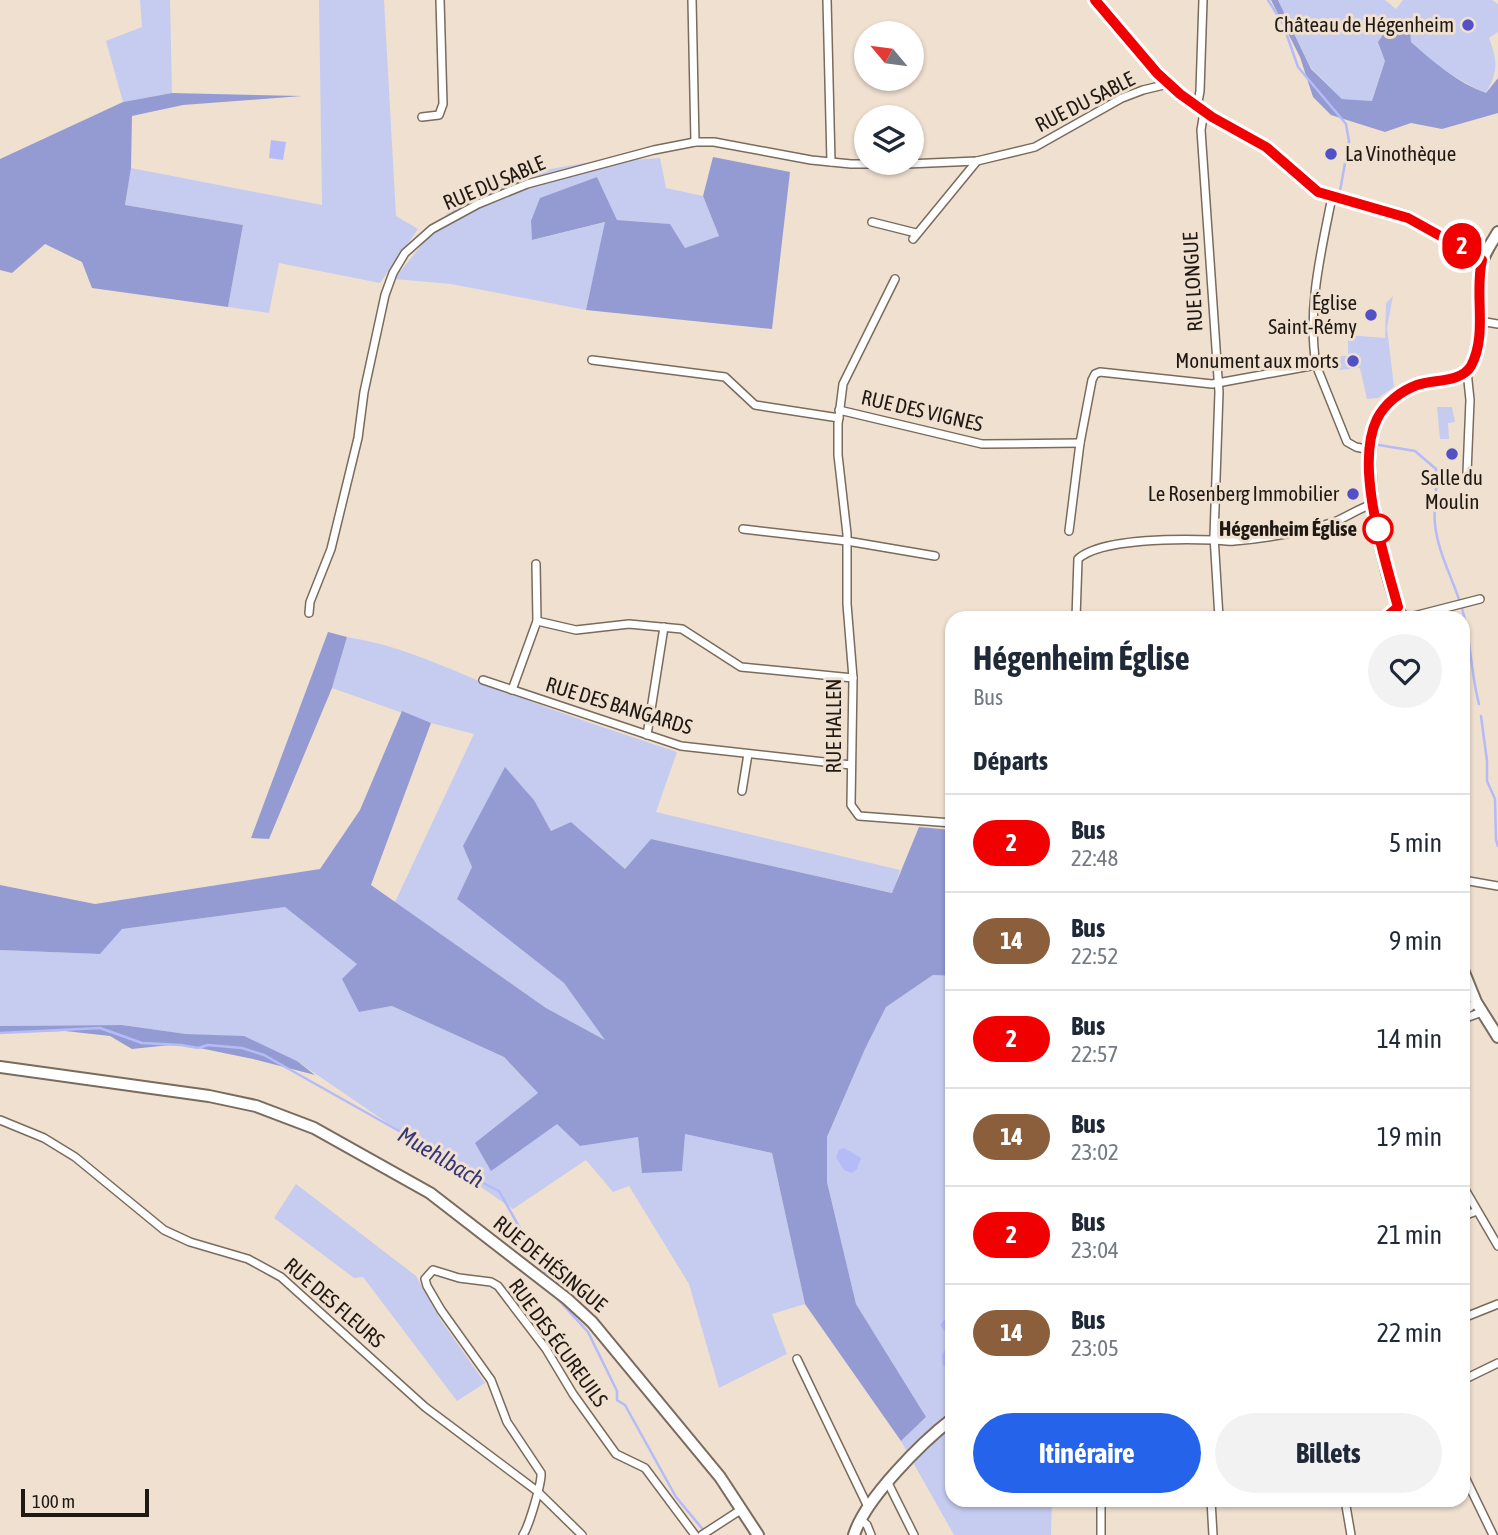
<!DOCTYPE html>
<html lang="fr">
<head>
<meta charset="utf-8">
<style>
	body { margin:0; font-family:"Asap Condensed",sans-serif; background:#f2f2f3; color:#1f2937; height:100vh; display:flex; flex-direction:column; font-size:26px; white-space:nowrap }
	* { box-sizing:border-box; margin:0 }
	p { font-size:23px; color:#747a83 }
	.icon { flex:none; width:38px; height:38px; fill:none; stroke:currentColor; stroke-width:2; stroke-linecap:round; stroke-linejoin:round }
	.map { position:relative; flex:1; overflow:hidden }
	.details { position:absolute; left:945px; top:611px; width:525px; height:896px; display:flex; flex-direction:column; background:#fff; border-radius:21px; box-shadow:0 2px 5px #0004 }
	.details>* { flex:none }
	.badge { padding:0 14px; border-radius:23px; font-size:24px; line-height:46px }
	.needle { width:46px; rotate:299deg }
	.buttons { position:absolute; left:854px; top:21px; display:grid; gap:14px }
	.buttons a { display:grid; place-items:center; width:70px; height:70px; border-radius:50%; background:#fff; box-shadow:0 2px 5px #0004; font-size:35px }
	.scale { position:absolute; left:21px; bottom:18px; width:128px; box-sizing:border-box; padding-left:7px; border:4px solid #1f1913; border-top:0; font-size:19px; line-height:24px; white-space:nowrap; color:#1f1913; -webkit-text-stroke:5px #f0e0d0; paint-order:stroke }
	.map>.badge { position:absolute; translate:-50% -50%; box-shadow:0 0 0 4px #fff }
	h2 { padding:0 28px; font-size:26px; line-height:63px }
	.round { display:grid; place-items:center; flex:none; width:74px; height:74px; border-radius:37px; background:#f2f2f3 }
	.summary { display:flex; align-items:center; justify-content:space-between; height:119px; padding:0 28px }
	h1 { font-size:33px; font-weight:700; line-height:52px }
	.button { display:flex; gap:14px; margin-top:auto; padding:14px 28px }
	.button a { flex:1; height:80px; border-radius:42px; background:#2563eb; color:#fff; font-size:28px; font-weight:700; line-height:80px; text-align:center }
	.button a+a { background:#f2f2f3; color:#1f2937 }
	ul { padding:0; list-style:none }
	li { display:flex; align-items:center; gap:21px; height:98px; padding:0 28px; border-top:2px solid #e0e1e3 }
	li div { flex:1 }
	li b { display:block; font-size:26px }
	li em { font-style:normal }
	li .badge { min-width:77px; font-weight:700; text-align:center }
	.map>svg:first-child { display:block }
	.green { fill:#c6cbf0 }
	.forest { fill:#949bd3 }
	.water { fill:#b4bbf6 }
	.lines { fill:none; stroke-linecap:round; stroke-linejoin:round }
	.stream { stroke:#b4bbf6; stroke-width:2.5 }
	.street-casing { stroke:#796b5d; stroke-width:10 }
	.secondary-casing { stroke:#796b5d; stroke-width:14 }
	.street { stroke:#fff; stroke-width:7 }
	.secondary { stroke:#fff; stroke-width:10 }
	.line-casing { stroke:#fff; stroke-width:16 }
	.line { stroke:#f00000; stroke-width:10 }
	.poi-dot { fill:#5250c7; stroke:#f0e0d0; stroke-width:2.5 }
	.stop-dot { fill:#fff; stroke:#f00000; stroke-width:3.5 }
	.labels { text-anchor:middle; stroke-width:6; stroke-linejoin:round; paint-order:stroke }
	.poi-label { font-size:21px; fill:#1f1913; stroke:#f0e0d0; text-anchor:end }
	.street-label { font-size:21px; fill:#1f1913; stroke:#f0e0d0 }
	.stop-label { font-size:21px; font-weight:bold; fill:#1f1913; stroke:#f0e0d0; text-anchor:end }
	.water-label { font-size:23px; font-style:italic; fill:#35367a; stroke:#f0e0d0 }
</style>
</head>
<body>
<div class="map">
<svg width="1498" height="1535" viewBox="0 0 1498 1535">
	<rect width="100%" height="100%" fill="#f0e0d0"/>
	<g class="green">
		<path d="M140,0H170L172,93L123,102L106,41L142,27Z"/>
		<path d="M319,0H384L396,216L418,229L380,283L279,263L269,313L228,307L243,225L125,205L131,168L322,205Z"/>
		<path d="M1278,0H1385L1396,9L1403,0H1492L1498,4V32L1489,38C1498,62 1498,72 1486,93C1470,87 1418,56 1411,42C1409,38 1410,34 1409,31L1385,61L1372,101L1342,99L1311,68Z"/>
		<path d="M660,158L666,188L703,196L719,236L685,248L670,224L617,220L597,177L531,221L533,240L606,222L586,310L451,284L394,279L455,204L516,175L585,163Z"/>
		<path d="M1393,296L1387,328L1394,387L1378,398L1367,399L1360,368L1328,371L1326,356H1348V335L1385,338L1386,303Z"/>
		<path d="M1437,407H1452L1455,422L1448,423L1449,439H1440Z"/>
		<path d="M347,637C405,646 455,672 509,693C564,715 621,733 677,752L656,812L900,870L893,893L651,839L626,870L571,822L551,831L534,800L505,768L472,867L457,899L564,983L607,1041L546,1008L395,902L474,734L431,723L332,688Z"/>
		<path d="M285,907L358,964L359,1012L392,1006L504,1057L538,1093L476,1143L557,1123L580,1146L638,1136L642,1172L685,1134L772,1153L805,1304L772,1314L787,1354L719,1388L689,1284L629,1186L613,1192L586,1160L513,1209L297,1061L244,1037L186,1034L122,1025L0,1026V950L100,954L121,929Z"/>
		<path d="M933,975L952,976V1500H1052L1051,1535H954L901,1441L926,1417L856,1304L827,1182V1137L865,1049L886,1007Z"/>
		<path d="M296,1184L416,1276L440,1319L485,1383L457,1401L363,1277L354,1278L274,1218Z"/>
	</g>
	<g class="forest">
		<path d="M1271,0H1278L1311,69L1342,99L1372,101L1385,61L1378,42L1390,25L1410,31L1411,42C1433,62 1458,83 1486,93L1498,78V113L1442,129L1411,123L1385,132L1331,115L1313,97L1300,57Z"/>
		<path d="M172,93L302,96L183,105L132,116L131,168L125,205L243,225L228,307L92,288L82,262L45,244L12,273L0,270V159L123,102Z"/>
		<path d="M713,157L790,172L772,329L586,310L605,222L532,240L531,221L540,198L597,177L617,220L670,224L685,248L719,236L703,196Z"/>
		<path d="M328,632L347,637L332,688L269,839L251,838Z"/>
		<path d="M402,711L431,723L371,885L546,1008L605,1040L564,983L457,899L472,867L463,846L505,767L534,800L551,831L571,822L625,869L651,839L892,893L919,827L952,830V976L933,975L886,1007L865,1049L827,1137V1182L856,1304L926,1417L901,1441L805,1304L772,1153L685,1134L682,1171L642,1173L638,1137L580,1146L557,1124L491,1171L475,1143L538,1093L504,1057L392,1006L359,1012L342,979L357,964L285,907L122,929L100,954L0,950V885L95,904L320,869L360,810Z"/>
		<path d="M122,1025L186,1034L244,1036L297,1061L315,1075L253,1059L180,1044L132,1049L110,1036L65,1031L0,1033V1026Z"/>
	</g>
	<g class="water">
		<path d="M271,140L286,142L283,160L269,158Z"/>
		<path d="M844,1148L861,1158L857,1169L852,1173L844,1170L836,1157L839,1150Z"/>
		<path d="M944,1320H952V1366H943L942,1355L951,1339L940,1325Z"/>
	</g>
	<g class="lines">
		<g class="stream">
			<path d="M1268,0L1283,24L1298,67L1346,124L1349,141L1340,191"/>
			<path d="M1379,445L1415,451L1436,469C1438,487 1433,506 1435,524C1438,555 1455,582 1463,612C1471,642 1471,674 1479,704"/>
			<path d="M1481,716L1487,761V781L1495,799L1496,840L1498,846"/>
			<path d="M0,1033L100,1028L142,1043L181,1045L198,1048L208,1045L242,1048L264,1055L415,1140L432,1158L499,1191L549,1280"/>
			<path d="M555,1296L588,1332L617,1391V1400L625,1405L676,1497L705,1532"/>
		</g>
		<defs>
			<g id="street">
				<path d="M692,0L695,142"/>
				<path d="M827,0L831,162"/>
				<path d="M1197,108L1200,91L1203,0"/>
				<path d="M1204,112L1201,130L1219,392L1214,536L1219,618"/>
				<path d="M422,117L439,115L443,104L440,0"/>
				<path d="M1332,197C1321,252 1307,309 1316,365L1347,442L1356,447L1370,450"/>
				<path d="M872,222L916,233"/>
				<path d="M913,239L977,161"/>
				<path d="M895,279L843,384L838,424V455L847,534V604L853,678L851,805L859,816L952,823"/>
				<path d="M1480,321L1498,324"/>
				<path d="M592,360L725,377L755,405L839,418"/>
				<path d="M1467,371L1470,400L1467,473"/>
				<path d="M839,410L982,444L1080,443"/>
				<path d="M743,529L847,541L935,556"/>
				<path d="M1069,531L1080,443L1092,380L1095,374L1100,372L1212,384L1316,365"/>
				<path d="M309,613L310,602L331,549L358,438L364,392L385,295L393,273L405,253L432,229L478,204L527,184L654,150L695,142H714L811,160L851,164H907L977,161L1035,147L1122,98L1143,90L1168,84"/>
				<path d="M1076,618L1078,559C1101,538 1181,539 1213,540C1220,540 1227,542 1234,541C1267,538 1303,532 1334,522C1347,517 1359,508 1373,504"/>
				<path d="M1406,618L1480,599"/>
				<path d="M537,621L576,630L629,624L682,629L741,667L853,678"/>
				<path d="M483,680L681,746L851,765"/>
				<path d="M512,690L537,621L536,564"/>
				<path d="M647,735L664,627"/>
				<path d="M742,791L748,754"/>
				<path d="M1463,880L1498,886"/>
				<path d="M1463,1013L1476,1002"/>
				<path d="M1463,1019L1482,1012"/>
				<path d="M0,1120L44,1138L75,1157L164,1230L190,1242L248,1259L281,1277L425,1407L537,1491L582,1535"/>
				<path d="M1463,1186L1498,1246"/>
				<path d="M1463,1216L1477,1211"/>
				<path d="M1463,1318L1498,1304"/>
				<path d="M797,1359L868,1507"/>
				<path d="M1463,1380L1498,1363"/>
				<path d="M1463,1473L1493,1535"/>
				<path d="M888,1483L914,1535"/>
				<path d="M1211,1500L1213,1535"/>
				<path d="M1345,1500L1351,1535"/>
				<path d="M860,1519L867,1525L871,1535"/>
				<path d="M523,1535C529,1526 542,1482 541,1473L507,1422L491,1380L441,1310L427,1286L425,1279L433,1270L459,1278L491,1282L498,1286L546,1349L573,1394L616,1454L645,1468L695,1535"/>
				<path d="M702,1535L742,1509"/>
				<path d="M1101,1535V1500"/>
			</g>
			<g id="secondary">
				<path d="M1095,0L1157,73L1180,94L1212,117L1266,147L1318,192L1408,217L1453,243L1472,250L1482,260"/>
				<path d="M1385,618L1398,607"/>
				<path d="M1402,618C1384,575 1357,461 1377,419C1384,404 1401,391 1417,385C1433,379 1462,383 1471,365C1486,336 1476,301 1480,270C1482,256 1491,244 1498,232"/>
				<path d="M1463,970L1476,1002L1498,1037"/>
				<path d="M0,1067L209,1096L256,1106L314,1128L430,1193L567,1299L592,1322L720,1477L758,1535"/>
				<path d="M854,1535C865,1499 922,1442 952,1419"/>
			</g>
		</defs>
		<use href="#street" class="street-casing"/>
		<use href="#secondary" class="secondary-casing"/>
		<use href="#street" class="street"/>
		<use href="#secondary" class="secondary"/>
	</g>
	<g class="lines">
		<defs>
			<path id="line" d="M1095,0L1157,73L1180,94L1212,117L1266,147L1318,192L1408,218L1453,243L1472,250L1482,260C1474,294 1488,334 1471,366C1461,383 1433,379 1417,385C1401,391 1385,403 1377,419C1354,466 1385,559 1398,607L1385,618"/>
		</defs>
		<use href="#line" class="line-casing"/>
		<use href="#line" class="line"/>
	</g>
	<g class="poi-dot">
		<circle cx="1468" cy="25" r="7"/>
		<circle cx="1331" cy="154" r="7"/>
		<circle cx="1371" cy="315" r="7"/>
		<circle cx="1353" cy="361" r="7"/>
		<circle cx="1452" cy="454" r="7"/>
		<circle cx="1353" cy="494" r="7"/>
	</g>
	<circle class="stop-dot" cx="1378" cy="529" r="14"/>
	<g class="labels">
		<g class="poi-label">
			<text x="1454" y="32">Château de Hégenheim</text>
			<text x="1345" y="161" text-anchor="start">La Vinothèque</text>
			<text x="1357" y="310">Église<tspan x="1357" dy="24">Saint-Rémy</tspan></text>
			<text x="1339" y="368">Monument aux morts</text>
			<text x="1452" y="485" text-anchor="middle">Salle du<tspan x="1452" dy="24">Moulin</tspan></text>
			<text x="1339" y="501">Le Rosenberg Immobilier</text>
		</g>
		<g class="street-label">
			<text transform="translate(1085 102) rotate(-27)" y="7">RUE DU SABLE</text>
			<text transform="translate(494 183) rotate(-23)" y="7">RUE DU SABLE</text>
			<text transform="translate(1193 282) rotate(-93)" y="7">RUE LONGUE</text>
			<text transform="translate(922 411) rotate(13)" y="7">RUE DES VIGNES</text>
			<text transform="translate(619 706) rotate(17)" y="7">RUE DES BANGARDS</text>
			<text transform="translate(834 726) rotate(-90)" y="7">RUE HALLEN</text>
			<text transform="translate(550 1264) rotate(39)" y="7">RUE DE HÉSINGUE</text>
			<text transform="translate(334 1303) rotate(41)" y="7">RUE DES FLEURS</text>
			<text transform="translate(558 1343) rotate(54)" y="7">RUE DES ÉCUREUILS</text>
		</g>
		<g class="stop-label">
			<text x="1357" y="536">Hégenheim Église</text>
		</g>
		<g class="water-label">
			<text transform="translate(441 1157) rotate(31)" y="8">Muehlbach</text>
		</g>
	</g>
</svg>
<div class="buttons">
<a><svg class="needle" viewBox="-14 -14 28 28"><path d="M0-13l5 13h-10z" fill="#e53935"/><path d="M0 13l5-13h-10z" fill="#747a83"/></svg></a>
<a><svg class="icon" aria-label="layers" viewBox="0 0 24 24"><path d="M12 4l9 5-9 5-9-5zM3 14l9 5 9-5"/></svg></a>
</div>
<div class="scale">100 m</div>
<b class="badge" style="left:1462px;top:246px;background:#f00000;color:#fff">2</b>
<section class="details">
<div class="summary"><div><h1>Hégenheim Église</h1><p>Bus</p></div><a class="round"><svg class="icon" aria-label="heart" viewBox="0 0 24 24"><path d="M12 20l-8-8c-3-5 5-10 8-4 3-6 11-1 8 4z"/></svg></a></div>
<h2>Départs</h2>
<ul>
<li><span class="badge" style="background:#f00000;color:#fff">2</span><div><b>Bus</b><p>22:48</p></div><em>5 min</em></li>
<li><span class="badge" style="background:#8b5e3c;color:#fff">14</span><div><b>Bus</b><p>22:52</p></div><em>9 min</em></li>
<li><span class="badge" style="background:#f00000;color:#fff">2</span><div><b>Bus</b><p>22:57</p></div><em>14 min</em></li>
<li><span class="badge" style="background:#8b5e3c;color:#fff">14</span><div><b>Bus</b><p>23:02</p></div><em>19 min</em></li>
<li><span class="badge" style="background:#f00000;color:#fff">2</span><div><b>Bus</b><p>23:04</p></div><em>21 min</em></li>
<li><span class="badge" style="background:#8b5e3c;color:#fff">14</span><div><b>Bus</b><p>23:05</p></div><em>22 min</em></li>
</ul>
<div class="button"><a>Itinéraire</a><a>Billets</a></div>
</section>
</div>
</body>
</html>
